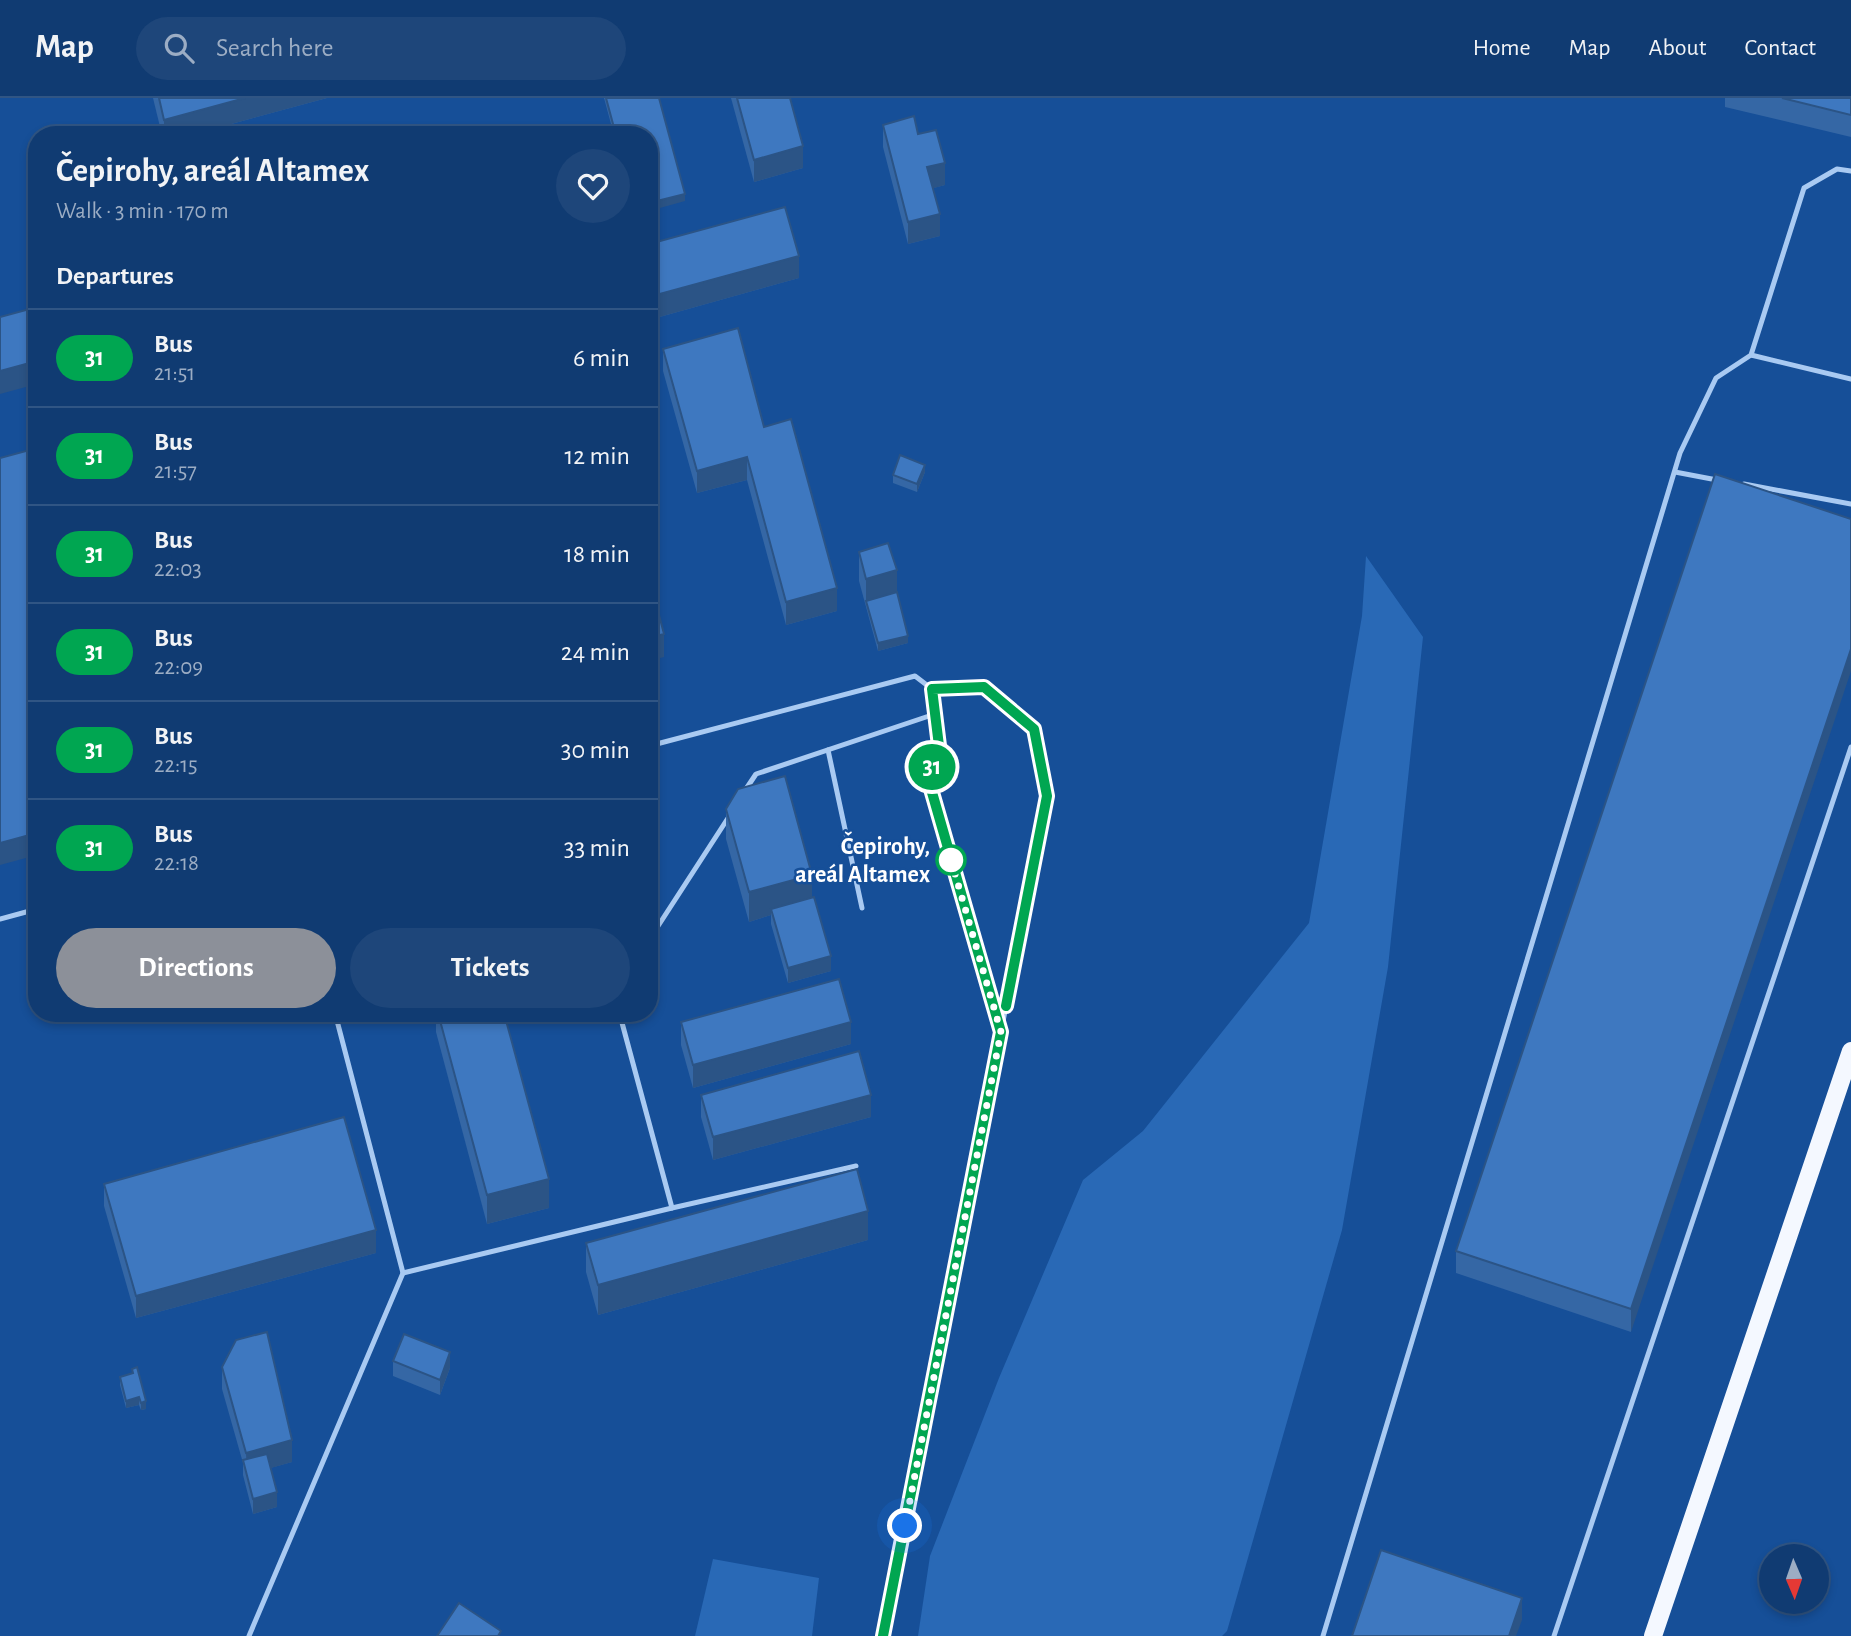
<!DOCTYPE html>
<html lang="en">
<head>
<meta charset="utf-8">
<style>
	body { margin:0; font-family:"Alegreya Sans",sans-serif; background:#1e467a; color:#f1f3f6; height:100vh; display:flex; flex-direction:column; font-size:26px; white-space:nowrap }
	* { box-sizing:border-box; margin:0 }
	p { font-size:23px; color:#9cadc4 }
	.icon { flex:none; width:38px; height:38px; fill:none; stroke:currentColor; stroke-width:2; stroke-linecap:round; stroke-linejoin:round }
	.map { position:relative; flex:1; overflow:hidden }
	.details { position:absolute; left:28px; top:28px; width:630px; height:896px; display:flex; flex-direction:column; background:#103b72; border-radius:28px; box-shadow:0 4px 10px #0003,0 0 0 2px #305584 }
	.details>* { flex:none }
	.badge { padding:0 14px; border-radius:23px; font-size:24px; line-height:46px }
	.needle { width:46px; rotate:178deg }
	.controls { position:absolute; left:1759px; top:1446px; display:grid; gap:14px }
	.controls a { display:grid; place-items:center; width:70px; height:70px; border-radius:50%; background:#103b72; box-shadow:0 4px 10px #0003,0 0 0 2px #305584; font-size:35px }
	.you { position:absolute; width:35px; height:35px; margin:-18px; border:5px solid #fff; border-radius:50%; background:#1a73e8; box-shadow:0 0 0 10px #1a73e833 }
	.map>.badge { position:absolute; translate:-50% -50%; box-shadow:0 0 0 4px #fff }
	h2 { padding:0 28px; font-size:26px; line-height:63px }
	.round { display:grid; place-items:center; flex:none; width:74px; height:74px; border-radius:37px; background:#1e467a }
	.head { display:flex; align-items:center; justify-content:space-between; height:119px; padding:0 28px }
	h1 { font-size:33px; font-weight:700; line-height:52px }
	.action { display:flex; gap:14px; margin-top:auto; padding:14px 28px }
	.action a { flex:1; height:80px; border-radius:42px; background:#8c9099; color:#fff; font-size:28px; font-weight:700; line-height:80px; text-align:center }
	.action a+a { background:#1e467a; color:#f1f3f6 }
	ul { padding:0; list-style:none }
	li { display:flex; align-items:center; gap:21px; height:98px; padding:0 28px; border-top:2px solid #305584 }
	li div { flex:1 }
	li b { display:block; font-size:26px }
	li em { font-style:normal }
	li .badge { min-width:77px; font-weight:700; text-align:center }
	header { display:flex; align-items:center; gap:42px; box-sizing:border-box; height:98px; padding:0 35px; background:#103b72; border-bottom:2px solid #305584 }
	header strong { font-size:33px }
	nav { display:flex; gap:38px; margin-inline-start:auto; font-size:24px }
	.search { width:490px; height:63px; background:#1e467a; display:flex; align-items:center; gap:18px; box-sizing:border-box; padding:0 24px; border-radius:38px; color:#9cadc4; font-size:26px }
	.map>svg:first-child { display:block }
	.green { fill:#2969b6 }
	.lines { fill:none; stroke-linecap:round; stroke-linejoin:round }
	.lane { stroke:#a9caf2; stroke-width:5 }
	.primary { stroke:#f4f8ff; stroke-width:18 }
	.wall { fill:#3567a5 }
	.shaded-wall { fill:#2b5486 }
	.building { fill:#3e78c0; stroke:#2b5486; stroke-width:2 }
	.line-casing { stroke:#fff; stroke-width:16 }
	.line { stroke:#00a651; stroke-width:10 }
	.walk { stroke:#fff; stroke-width:7; stroke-dasharray:0 12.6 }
	.stop-dot { fill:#fff; stroke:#00a651; stroke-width:3.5 }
	.labels { text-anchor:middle; stroke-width:5; stroke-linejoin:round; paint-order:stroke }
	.stop-label { font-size:24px; font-weight:bold; fill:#fff; stroke:#164f98; text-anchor:end }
</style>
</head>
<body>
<header>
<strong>Map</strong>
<div class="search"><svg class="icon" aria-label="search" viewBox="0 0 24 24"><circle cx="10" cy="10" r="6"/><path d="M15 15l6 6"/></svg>Search here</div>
<nav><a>Home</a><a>Map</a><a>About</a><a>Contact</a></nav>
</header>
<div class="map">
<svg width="1851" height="1538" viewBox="0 0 1851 1538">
	<rect width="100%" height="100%" fill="#164f98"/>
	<g class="green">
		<path d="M1366,458L1423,539L1388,869L1342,1132L1227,1533L1222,1538H918L930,1458L999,1280L1083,1082L1143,1033L1309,825L1362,518Z"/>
		<path d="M713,1461L819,1480L812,1538H695Z"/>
	</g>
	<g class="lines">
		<g class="lane">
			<path d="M1751,257L1851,281"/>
			<path d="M1675,374L1717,382"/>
			<path d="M1744,386L1851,406"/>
			<path d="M649,648L915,578L932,591"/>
			<path d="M828,652L862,810"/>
			<path d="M744,694L756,676L935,616"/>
			<path d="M0,821L37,811"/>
			<path d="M649,842L730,717"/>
			<path d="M622,915L621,921L672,1110L856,1068"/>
			<path d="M403,1175L672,1110"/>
			<path d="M249,1538L403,1175L335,915"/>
			<path d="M883,1538L1047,698L1034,631L984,589L932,591L940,656L927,678L1001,934"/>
			<path d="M1323,1538L1680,355L1716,280L1751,257L1804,90L1837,71L1851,73"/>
			<path d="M1554,1538L1851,649"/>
		</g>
		<path class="primary" d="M1653,1538L1851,953"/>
	</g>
	<g class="wall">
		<path d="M153,0H327L191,37H162Z"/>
		<path d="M604,0H659L685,103L649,37H614Z"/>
		<path d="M731,0H790L803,70L754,84Z"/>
		<path d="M1725,0H1851V39L1725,9Z"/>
		<path d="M883,27L918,36L945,87L933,90L940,138L908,146L883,49Z"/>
		<path d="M649,146L799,180L656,220L649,195Z"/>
		<path d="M663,251L764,329L837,513L786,527L747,382L697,395L663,273Z"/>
		<path d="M925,374L917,394L893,385V377Z"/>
		<path d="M1715,376L1631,1234L1456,1175V1153Z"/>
		<path d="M859,454L897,494L908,545L878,553L859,483Z"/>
		<path d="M726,711L812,800L831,873L788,885L771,826V817L749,824L726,741Z"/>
		<path d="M436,915H504L549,1110L487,1126L436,934Z"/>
		<path d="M681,924L851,946L693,990L681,947Z"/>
		<path d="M701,997L871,1019L713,1062L701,1019Z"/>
		<path d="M104,1086L376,1155L136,1220L104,1108Z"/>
		<path d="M868,1142L598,1217L586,1174V1145Z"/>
		<path d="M393,1263L450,1270L440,1297L393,1278Z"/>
		<path d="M222,1269L292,1364L270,1370L277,1409L253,1416L243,1377V1365L222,1291Z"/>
		<path d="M132,1271L146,1311L141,1312L139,1307L126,1310L120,1287V1279L132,1276Z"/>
	</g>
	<g class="shaded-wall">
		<path d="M245,0H327L191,37H164V22Z"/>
		<path d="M803,48V70L754,84V62Z"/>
		<path d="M945,65V87L927,92V69Z"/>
		<path d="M685,96V103L649,113V105Z"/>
		<path d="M940,116V138L908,146V124Z"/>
		<path d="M799,158V180L656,220V197Z"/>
		<path d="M37,263V286L0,296V273Z"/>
		<path d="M747,359V382L697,395V373Z"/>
		<path d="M925,367V374L917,394V386Z"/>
		<path d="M897,472V502L866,503V481Z"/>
		<path d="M837,490V513L786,527V504Z"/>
		<path d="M664,536V559L649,563V540Z"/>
		<path d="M908,538V545L878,553V545Z"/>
		<path d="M1851,551V573L1631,1234V1211Z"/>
		<path d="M37,735V757L0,767V745Z"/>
		<path d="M812,777V806L771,811V817L749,824V794Z"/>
		<path d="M831,858V873L788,885V870Z"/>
		<path d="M851,924V946L693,990V967Z"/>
		<path d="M871,997V1019L713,1062V1039Z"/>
		<path d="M549,1081V1110L487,1126V1097Z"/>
		<path d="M868,1113V1142L598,1217V1187Z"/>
		<path d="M376,1132V1155L136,1220V1198Z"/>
		<path d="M450,1254V1270L440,1297V1282Z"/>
		<path d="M139,1299V1307L126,1310V1303Z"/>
		<path d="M146,1303V1311L141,1312V1305Z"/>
		<path d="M292,1342V1364L247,1377L246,1355Z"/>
		<path d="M277,1394V1409L253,1416V1401Z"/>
		<path d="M1522,1500V1522L1516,1538H1509Z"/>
	</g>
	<g class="building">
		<path d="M159,0H245L164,22Z"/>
		<path d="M606,0H659L685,96L649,105V37H616Z"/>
		<path d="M737,0H790L803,48L754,62Z"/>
		<path d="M1782,0H1851V17Z"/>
		<path d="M914,18L918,36L936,32L945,65L927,69L940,116L908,124L883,27Z"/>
		<path d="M785,109L799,158L656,197L649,173V146Z"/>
		<path d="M37,209V263L0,273V219Z"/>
		<path d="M738,230L764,329L791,321L837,490L786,504L747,359L697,373L663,251Z"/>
		<path d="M37,350V735L0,745V360Z"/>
		<path d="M900,357L925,367L917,386L893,377Z"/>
		<path d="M1715,376L1851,421V551L1631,1211L1456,1153Z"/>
		<path d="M888,445L897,472L866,481L859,454Z"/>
		<path d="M652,490L664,536L649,540V491Z"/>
		<path d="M897,494L908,538L878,545L866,503Z"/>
		<path d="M785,678L812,777L749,794L726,711L738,691Z"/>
		<path d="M814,799L831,858L788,870L771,811Z"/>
		<path d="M839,881L851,924L693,967L681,924Z"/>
		<path d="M438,915H504L549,1081L487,1097Z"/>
		<path d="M859,953L871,997L713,1039L701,997Z"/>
		<path d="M344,1019L376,1132L136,1198L104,1086Z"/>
		<path d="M857,1071L868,1113L598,1187L586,1145Z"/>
		<path d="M267,1234L292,1342L246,1355L222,1269L236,1242Z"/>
		<path d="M404,1236L450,1254L440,1282L393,1263Z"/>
		<path d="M137,1269L146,1303L141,1305L139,1299L126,1303L120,1279L133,1275L132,1271Z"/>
		<path d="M267,1356L277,1394L253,1401L243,1362Z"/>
		<path d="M1381,1452L1522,1500L1509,1538H1352Z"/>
		<path d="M459,1505L501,1533L498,1538H437Z"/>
	</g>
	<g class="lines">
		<defs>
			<path id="line" d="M883,1538L1001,934L927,677L940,656L932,591L984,589L1034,631L1047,698L1006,908"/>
		</defs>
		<use href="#line" class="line-casing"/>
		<use href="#line" class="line"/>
		<path class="walk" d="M905,1428L1001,934L951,762"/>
	</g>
	<circle class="stop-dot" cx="951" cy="762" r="14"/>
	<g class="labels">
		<g class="stop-label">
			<text x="930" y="756">Čepirohy,<tspan x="930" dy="28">areál Altamex</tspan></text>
		</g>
	</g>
</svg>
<div class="controls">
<a><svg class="needle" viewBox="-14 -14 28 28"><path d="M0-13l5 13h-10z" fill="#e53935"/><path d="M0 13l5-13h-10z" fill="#9cadc4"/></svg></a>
</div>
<div class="you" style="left:905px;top:1428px"></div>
<b class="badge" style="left:932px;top:669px;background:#00a651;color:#fff">31</b>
<section class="details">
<div class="head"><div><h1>Čepirohy, areál Altamex</h1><p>Walk · 3 min · 170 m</p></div><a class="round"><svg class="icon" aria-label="heart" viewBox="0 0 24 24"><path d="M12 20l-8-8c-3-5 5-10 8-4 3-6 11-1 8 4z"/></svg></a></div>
<h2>Departures</h2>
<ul>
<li><span class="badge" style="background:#00a651;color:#fff">31</span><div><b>Bus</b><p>21:51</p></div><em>6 min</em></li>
<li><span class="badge" style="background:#00a651;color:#fff">31</span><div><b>Bus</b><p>21:57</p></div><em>12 min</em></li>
<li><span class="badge" style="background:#00a651;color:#fff">31</span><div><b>Bus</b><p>22:03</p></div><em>18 min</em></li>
<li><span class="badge" style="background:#00a651;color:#fff">31</span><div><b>Bus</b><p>22:09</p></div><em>24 min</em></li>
<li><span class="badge" style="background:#00a651;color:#fff">31</span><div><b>Bus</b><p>22:15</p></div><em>30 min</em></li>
<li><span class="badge" style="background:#00a651;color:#fff">31</span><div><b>Bus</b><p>22:18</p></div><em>33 min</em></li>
</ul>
<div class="action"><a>Directions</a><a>Tickets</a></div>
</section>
</div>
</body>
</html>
